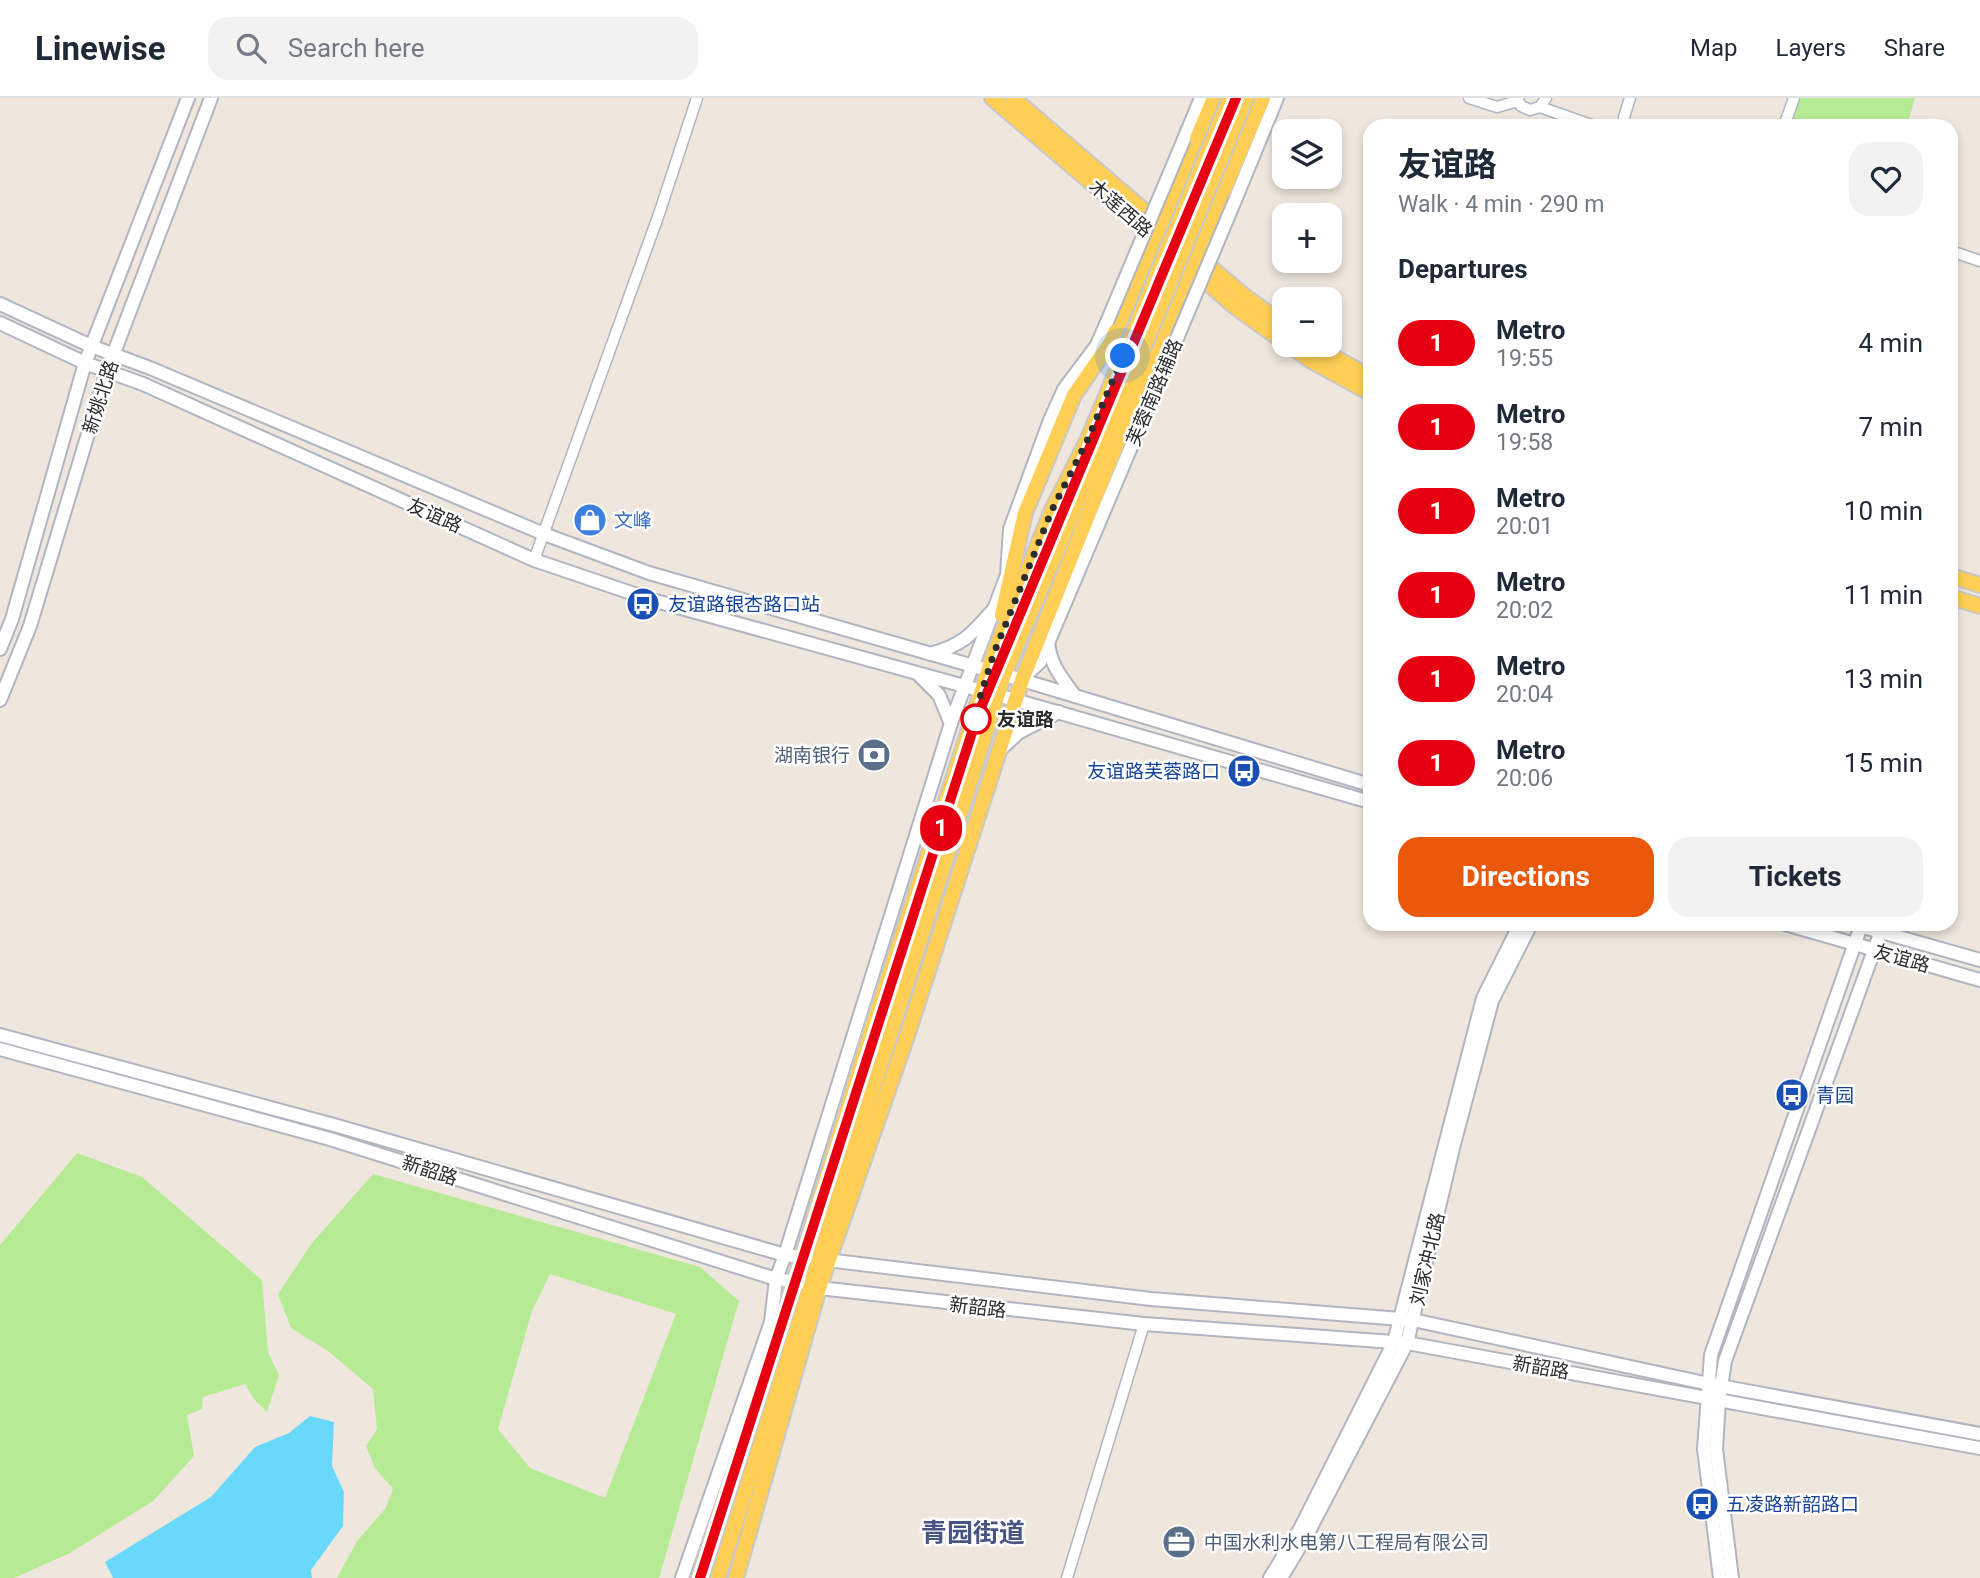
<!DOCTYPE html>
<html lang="en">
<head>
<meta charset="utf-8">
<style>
	body { margin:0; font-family:Roboto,"Noto Sans SC",sans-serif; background:#f2f2f3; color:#1f2937; height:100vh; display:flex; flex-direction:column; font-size:26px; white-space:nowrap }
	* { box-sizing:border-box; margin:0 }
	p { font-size:23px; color:#747a83 }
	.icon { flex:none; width:38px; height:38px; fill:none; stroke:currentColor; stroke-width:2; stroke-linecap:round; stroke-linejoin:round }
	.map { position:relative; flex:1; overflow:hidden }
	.sheet { position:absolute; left:1363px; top:21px; width:595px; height:812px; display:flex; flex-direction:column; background:#fff; border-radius:21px; box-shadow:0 4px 10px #0003 }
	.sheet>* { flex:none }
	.badge { padding:0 14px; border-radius:23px; font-size:24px; line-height:46px }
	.controls { position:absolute; left:1272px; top:21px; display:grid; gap:14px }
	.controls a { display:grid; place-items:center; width:70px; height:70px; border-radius:14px; background:#fff; box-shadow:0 4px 10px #0003; font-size:35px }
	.you { position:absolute; width:35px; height:35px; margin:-18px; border:5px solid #fff; border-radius:50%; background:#1a73e8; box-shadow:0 0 0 10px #1a73e833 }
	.map>.badge { position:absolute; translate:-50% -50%; box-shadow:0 0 0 4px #fff }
	h2 { padding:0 35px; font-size:26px; line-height:63px }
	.round { display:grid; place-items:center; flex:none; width:74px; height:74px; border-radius:21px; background:#f2f2f3 }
	.summary { display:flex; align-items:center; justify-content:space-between; height:119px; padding:0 35px }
	h1 { font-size:33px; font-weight:700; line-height:52px }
	.action { display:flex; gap:14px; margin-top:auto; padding:14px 35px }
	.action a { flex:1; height:80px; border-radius:21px; background:#ea580c; color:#fff; font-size:28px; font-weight:700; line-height:80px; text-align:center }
	.action a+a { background:#f2f2f3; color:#1f2937 }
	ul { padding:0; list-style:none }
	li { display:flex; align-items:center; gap:21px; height:84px; padding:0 35px }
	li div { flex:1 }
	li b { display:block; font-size:26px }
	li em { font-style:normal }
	li .badge { min-width:77px; font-weight:700; text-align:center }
	header { display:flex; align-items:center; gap:42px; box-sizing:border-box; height:98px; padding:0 35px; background:#fff; border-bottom:2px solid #e0e1e3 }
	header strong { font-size:33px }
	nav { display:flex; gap:38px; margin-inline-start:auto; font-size:24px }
	.search { width:490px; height:63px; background:#f2f2f3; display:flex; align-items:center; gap:18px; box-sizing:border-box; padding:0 24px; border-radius:21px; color:#747a83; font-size:26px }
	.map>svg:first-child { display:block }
	.green { fill:#b6ea95; fill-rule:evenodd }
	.water { fill:#68d9fa }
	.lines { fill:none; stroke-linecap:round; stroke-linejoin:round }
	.minor-casing { stroke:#b1b5c1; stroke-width:13 }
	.tertiary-casing { stroke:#b1b5c1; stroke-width:16 }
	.secondary-casing { stroke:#b1b5c1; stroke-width:16 }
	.primary-casing { stroke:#c8c8c8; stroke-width:18 }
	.minor { stroke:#fff; stroke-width:10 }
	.tertiary { stroke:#fff; stroke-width:12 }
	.secondary { stroke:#fff; stroke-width:12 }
	.primary { stroke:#fecf54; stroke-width:14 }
	.tertiary-bridge-casing { stroke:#b1b5c1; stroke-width:16; stroke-linecap:butt }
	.primary-bridge-casing { stroke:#c8c8c8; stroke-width:18; stroke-linecap:butt }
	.tertiary-bridge { stroke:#fff; stroke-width:12 }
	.primary-bridge { stroke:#fecf54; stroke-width:14 }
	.line-casing { stroke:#fff; stroke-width:16 }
	.line { stroke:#e60012; stroke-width:10 }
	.walk { stroke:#2c2c2c; stroke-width:7; stroke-dasharray:0 12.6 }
	.stop-dot { fill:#fff; stroke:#e60012; stroke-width:3.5 }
	.labels { text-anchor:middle; stroke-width:5; stroke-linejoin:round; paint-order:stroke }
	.street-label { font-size:19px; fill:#2c2c2c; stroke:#fff }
	.shop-label { font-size:19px; fill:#366cbe; stroke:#fff; text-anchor:start }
	.transit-label { font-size:19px; fill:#164399; stroke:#fff; text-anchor:start }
	.stop-label { font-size:19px; font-weight:bold; fill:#2c2c2c; stroke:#fff; text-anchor:start }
	.service-label { font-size:19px; fill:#4e5e75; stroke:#fff; text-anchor:end }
	.district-label { font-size:26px; font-weight:bold; fill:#485482; stroke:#fff }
</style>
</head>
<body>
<header>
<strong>Linewise</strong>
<div class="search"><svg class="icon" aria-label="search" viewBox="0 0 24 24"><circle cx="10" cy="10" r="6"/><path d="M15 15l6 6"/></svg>Search here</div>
<nav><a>Map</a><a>Layers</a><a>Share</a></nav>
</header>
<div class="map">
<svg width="1980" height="1480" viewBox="0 0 1980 1480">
	<rect width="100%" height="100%" fill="#efe7dd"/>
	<g class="green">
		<path d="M1801,0H1915L1907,28H1793L1791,27Z"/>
		<path d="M77,1055L142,1079L262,1182L268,1254L279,1277L267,1314L253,1300L245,1286L203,1299L202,1311L187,1317L194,1358L153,1403L70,1455L14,1480H0V1147Z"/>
		<path d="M373,1076L700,1169L739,1203L659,1480H337L357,1443L385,1411L393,1391L375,1370L366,1348L377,1331L373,1291L328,1253L291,1230L278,1196L312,1145ZM550,1176L676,1216L605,1400L530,1370L498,1331L532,1213Z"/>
	</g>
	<path class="water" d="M310,1318L334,1324L332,1368L344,1394L343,1428L311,1472L312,1480H113L105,1464L211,1399L255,1349L289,1335Z"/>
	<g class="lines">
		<defs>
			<g id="minor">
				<path d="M1469,0L1497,9L1518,3"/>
				<path d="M1517,0L1521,8L1530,12L1540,9L1546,0"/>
				<path d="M1540,9L1594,28"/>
				<path d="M1626,28L1624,19L1630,0"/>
				<path d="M1784,28L1794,0"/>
				<path d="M1951,153L1980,163"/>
				<path d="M534,462L659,116L697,0"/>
				<path d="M1067,1480L1144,1226"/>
			</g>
			<g id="tertiary">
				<path d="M1184,41L1201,0"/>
				<path d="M1236,100L1277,0"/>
				<path d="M1023,580L1040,564L1170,257"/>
				<path d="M682,1480L771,1224L776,1181L785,1157L952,622L1007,477L1010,431L1050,322L1064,291L1097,247L1107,224"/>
				<path d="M1720,1480L1704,1351L1711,1257L1861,828"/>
				<path d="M1732,1480L1716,1351L1719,1302L1725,1263L1881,833"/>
			</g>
			<g id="secondary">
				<path d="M0,206L91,248L150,270L544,436L649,475L1022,582L1370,687"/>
				<path d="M0,225L85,265L143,286L534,462L652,502L1015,602L1370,704"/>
				<path d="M1048,544C1050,567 1062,580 1075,598"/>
				<path d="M0,551L12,521L85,265L188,0"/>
				<path d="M930,556C963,547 971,537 993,512"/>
				<path d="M919,577L939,597L951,626"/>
				<path d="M0,602L30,528L107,273L211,0"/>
				<path d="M998,654L1018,635L1059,614"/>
				<path d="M1785,826L1980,882"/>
				<path d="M1853,826L1980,862"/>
				<path d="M0,937L334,1027L785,1157L1151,1201L1413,1222L1709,1286L1980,1336"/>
				<path d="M0,951L330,1041L776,1181L809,1186L819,1190L1144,1226L1407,1245L1980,1350"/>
				<path d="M1270,1480L1300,1431L1394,1244L1483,900L1520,826"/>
				<path d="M1281,1480L1308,1435L1407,1245L1453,1050L1492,903L1531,826"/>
			</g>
			<g id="primary">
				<path d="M992,0L1156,140"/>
				<path d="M1013,0L1161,127"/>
				<path d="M1201,161L1242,196L1284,227"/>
				<path d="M1195,174L1234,208L1284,244"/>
				<path d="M1289,247L1310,262L1370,295"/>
				<path d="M1312,247L1370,279"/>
				<path d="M1951,478L1980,487"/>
				<path d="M1951,499L1980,508"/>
				<path d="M1002,517L1025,415L1074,297L1111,244L1214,0"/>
				<path d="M699,1480L802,1160L874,924L994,555L1052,412L1087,343L1132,237"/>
				<path d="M718,1480L1004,577L1143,251"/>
				<path d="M736,1480L819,1190L908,935L1022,582L1139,290L1263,0"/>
			</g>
		</defs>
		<use href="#minor" class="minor-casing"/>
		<use href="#tertiary" class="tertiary-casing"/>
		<use href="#secondary" class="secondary-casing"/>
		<use href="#primary" class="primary-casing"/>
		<use href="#minor" class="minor"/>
		<use href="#tertiary" class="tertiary"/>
		<use href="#secondary" class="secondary"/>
		<use href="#primary" class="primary"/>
		<defs>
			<g id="tertiary-bridge">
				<path d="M1107,224L1184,41"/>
				<path d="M1170,257L1236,100"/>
			</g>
			<g id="primary-bridge">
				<path d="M1132,237L1230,0"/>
				<path d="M1143,251L1246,0"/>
			</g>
		</defs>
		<use href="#tertiary-bridge" class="tertiary-bridge-casing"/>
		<use href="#primary-bridge" class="primary-bridge-casing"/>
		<use href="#tertiary-bridge" class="tertiary-bridge"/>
		<use href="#primary-bridge" class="primary-bridge"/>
	</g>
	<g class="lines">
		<defs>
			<path id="line" d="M700,1480L977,619L1236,0"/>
		</defs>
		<use href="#line" class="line-casing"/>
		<use href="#line" class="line"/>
		<path class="walk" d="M976,621L974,618L994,555L1052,412L1087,343L1123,258"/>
	</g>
	<defs>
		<symbol id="shop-disc" viewBox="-11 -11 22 22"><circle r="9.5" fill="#3f7fe0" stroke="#fff"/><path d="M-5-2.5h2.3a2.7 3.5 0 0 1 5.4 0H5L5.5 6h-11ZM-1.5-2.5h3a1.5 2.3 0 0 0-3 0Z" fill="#fff"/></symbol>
		<symbol id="bus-disc" viewBox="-11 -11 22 22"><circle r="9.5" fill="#1a4fb4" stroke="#fff"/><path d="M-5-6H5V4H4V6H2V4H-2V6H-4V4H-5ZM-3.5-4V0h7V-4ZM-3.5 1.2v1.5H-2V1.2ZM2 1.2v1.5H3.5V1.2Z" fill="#fff"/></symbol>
		<symbol id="bank-disc" viewBox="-11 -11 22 22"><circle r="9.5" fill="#5c6f8a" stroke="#fff"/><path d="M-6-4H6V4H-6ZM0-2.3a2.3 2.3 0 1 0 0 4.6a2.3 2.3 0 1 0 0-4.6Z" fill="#fff"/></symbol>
		<symbol id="office-disc" viewBox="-11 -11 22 22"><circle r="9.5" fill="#5c6f8a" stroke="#fff"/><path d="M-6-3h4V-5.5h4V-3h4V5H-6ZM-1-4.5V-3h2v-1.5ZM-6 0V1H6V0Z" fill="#fff"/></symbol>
	</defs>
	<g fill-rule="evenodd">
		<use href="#shop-disc" x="571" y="403" width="38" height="38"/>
		<use href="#bus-disc" x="624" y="487" width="38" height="38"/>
		<use href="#bank-disc" x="855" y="638" width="38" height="38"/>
		<use href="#bus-disc" x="1225" y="654" width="38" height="38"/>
		<use href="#bus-disc" x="1773" y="978" width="38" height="38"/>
		<use href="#bus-disc" x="1683" y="1387" width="38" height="38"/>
		<use href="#office-disc" x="1160" y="1425" width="38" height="38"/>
	</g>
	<circle class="stop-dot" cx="976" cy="621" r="14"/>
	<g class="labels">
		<g class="street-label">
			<text transform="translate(1121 110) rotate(41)" y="7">木莲西路</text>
			<text transform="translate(1154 294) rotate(-67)" y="7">芙蓉南路辅路</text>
			<text transform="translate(100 299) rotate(-72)" y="7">新姚北路</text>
			<text transform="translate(435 417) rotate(24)" y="7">友谊路</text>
			<text transform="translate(1902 860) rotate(16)" y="7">友谊路</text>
			<text transform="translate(430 1072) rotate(18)" y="7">新韶路</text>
			<text transform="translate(1427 1161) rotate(-77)" y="7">刘家冲北路</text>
			<text transform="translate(978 1209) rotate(7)" y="7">新韶路</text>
			<text transform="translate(1541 1269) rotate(10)" y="7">新韶路</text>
		</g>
		<g class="shop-label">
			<text x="614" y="429">文峰</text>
		</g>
		<g class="transit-label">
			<text x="668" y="513">友谊路银杏路口站</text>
			<text x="1220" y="680" text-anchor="end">友谊路芙蓉路口</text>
			<text x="1816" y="1004">青园</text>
			<text x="1726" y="1413">五凌路新韶路口</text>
		</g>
		<g class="stop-label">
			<text x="997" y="628">友谊路</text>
		</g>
		<g class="service-label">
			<text x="850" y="664">湖南银行</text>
			<text x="1204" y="1451" text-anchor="start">中国水利水电第八工程局有限公司</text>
		</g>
		<g class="district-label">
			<text x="973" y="1444">青园街道</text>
		</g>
	</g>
</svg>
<div class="controls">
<a><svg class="icon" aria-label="layers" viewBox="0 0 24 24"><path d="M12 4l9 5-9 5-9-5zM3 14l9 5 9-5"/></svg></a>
<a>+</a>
<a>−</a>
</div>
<div class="you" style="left:1123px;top:258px"></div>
<b class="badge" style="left:941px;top:730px;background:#e60012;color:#fff">1</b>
<section class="sheet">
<div class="summary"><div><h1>友谊路</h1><p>Walk · 4 min · 290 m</p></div><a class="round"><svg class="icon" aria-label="heart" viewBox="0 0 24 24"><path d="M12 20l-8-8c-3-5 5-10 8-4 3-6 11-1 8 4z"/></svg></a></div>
<h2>Departures</h2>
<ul>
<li><span class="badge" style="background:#e60012;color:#fff">1</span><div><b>Metro</b><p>19:55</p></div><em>4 min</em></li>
<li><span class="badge" style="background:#e60012;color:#fff">1</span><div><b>Metro</b><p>19:58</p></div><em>7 min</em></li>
<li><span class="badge" style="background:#e60012;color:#fff">1</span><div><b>Metro</b><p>20:01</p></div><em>10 min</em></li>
<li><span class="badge" style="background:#e60012;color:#fff">1</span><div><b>Metro</b><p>20:02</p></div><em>11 min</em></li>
<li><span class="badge" style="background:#e60012;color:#fff">1</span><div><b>Metro</b><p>20:04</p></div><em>13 min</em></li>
<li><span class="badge" style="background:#e60012;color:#fff">1</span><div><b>Metro</b><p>20:06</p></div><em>15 min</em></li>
</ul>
<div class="action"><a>Directions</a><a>Tickets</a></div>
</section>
</div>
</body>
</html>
